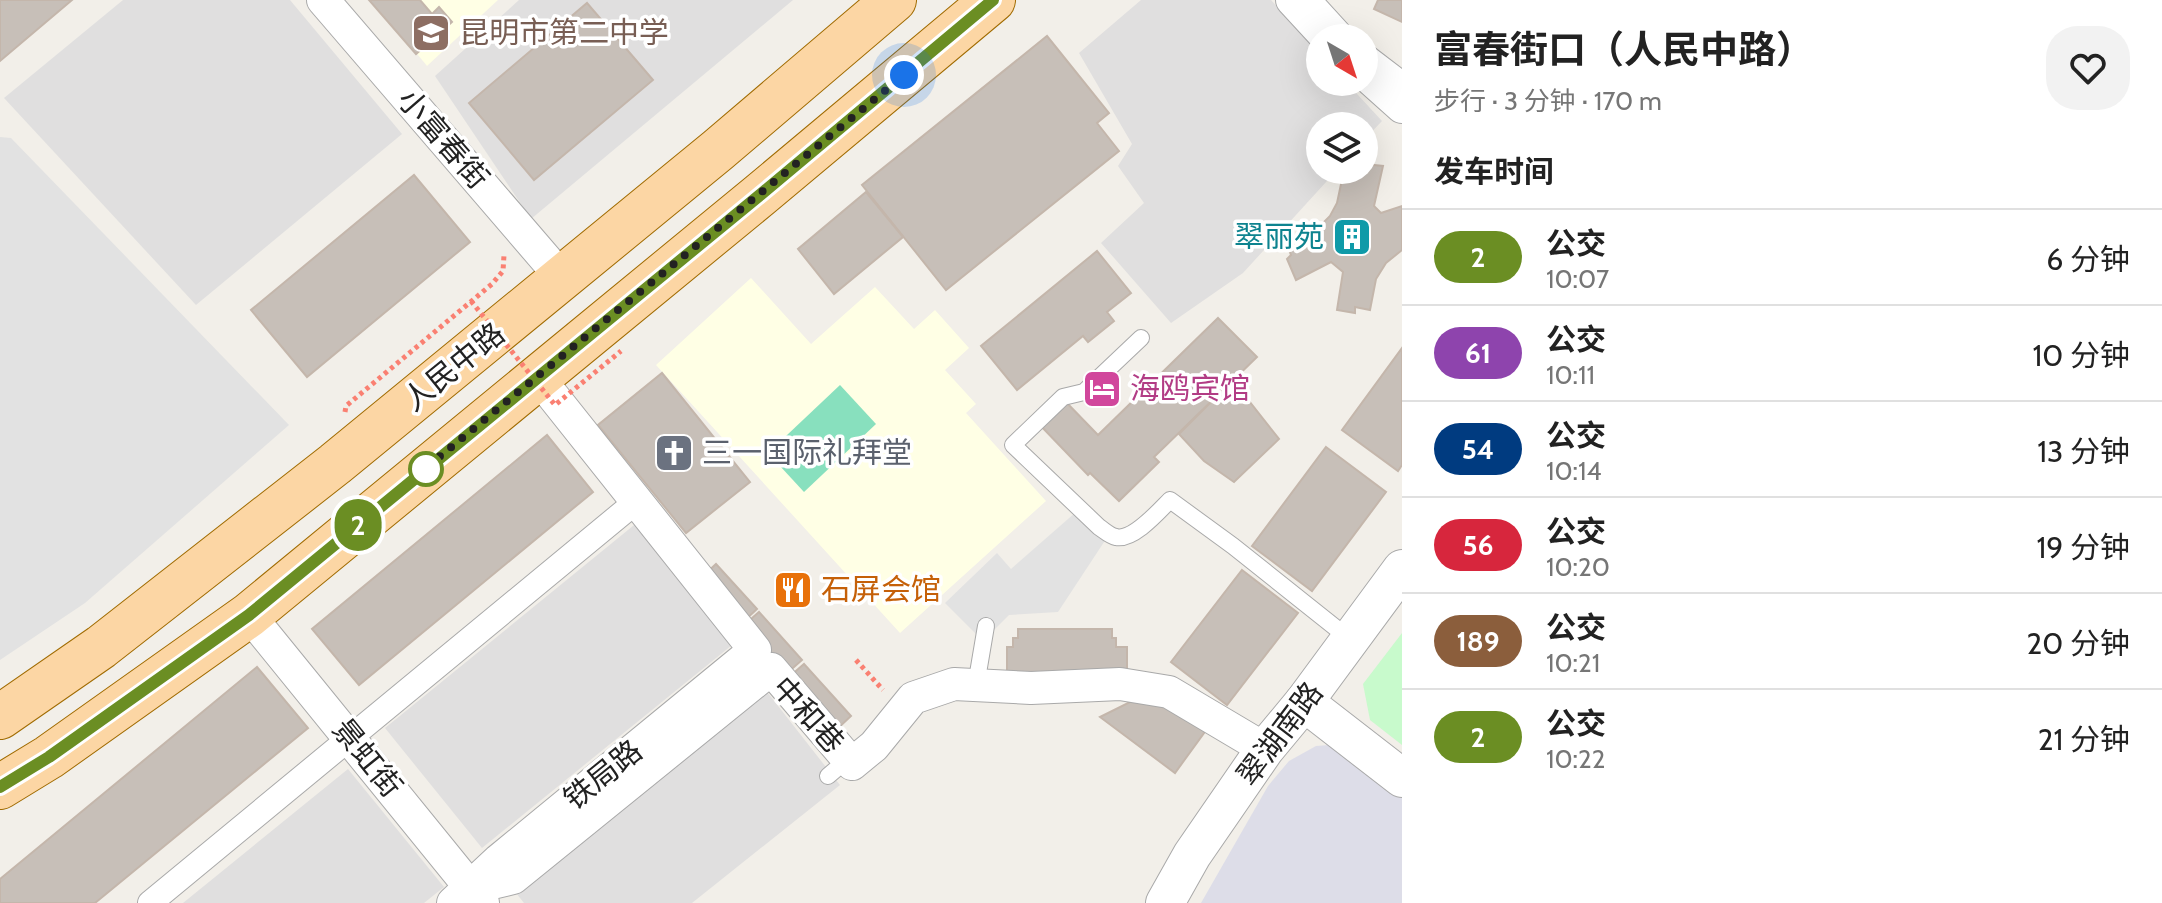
<!DOCTYPE html>
<html lang="zh">
<head>
<meta charset="utf-8">
<style>
	body { margin:0; font-family:Cabin,"Noto Sans SC",sans-serif; background:#f2f2f2; color:#222; height:100vh; display:flex; flex-direction:column; font-size:30px; white-space:nowrap }
	* { box-sizing:border-box; margin:0 }
	p { font-size:26px; color:#767676 }
	.icon { flex:none; width:44px; height:44px; fill:none; stroke:currentColor; stroke-width:2; stroke-linecap:round; stroke-linejoin:round }
	.map { position:relative; flex:1; overflow:hidden }
	.panel { display:flex; flex-direction:column; background:#fff; width:760px }
	.panel>* { flex:none }
	.badge { padding:0 16px; border-radius:26px; font-size:28px; line-height:52px }
	.needle { width:52px; rotate:141deg }
	.controls { position:absolute; left:1306px; top:24px; display:grid; gap:16px }
	.controls a { display:grid; place-items:center; width:72px; height:72px; border-radius:50%; background:#fff; box-shadow:0 8px 32px #0002; font-size:40px }
	.you { position:absolute; width:40px; height:40px; margin:-20px; border:6px solid #fff; border-radius:50%; background:#1a73e8; box-shadow:0 0 0 12px #1a73e833 }
	.map>.badge { position:absolute; translate:-50% -50%; box-shadow:0 0 0 4px #fff }
	h2 { padding:0 32px; font-size:30px; line-height:72px }
	.round { display:grid; place-items:center; flex:none; width:84px; height:84px; border-radius:32px; background:#f2f2f2 }
	.head { display:flex; align-items:center; justify-content:space-between; height:136px; padding:0 32px }
	h1 { font-size:38px; font-weight:700; line-height:60px }
	ul { padding:0; list-style:none }
	li { display:flex; align-items:center; gap:24px; height:96px; padding:0 32px; border-top:2px solid #e0e0e0 }
	li div { flex:1 }
	li b { display:block; font-size:30px }
	li em { font-style:normal }
	li .badge { min-width:88px; font-weight:700; text-align:center }
	main { display:flex; flex:1; min-height:0 }
	.map>svg:first-child { display:block }
	.residential { fill:#e0dfdf }
	.education { fill:#ffffe5 }
	.park { fill:#c8facc }
	.pitch { fill:#88e0be }
	.parking { fill:#e2e2e2 }
	.plaza { fill:#dddde8 }
	.building { fill:#c7bfb8; stroke:#c4b6ab; stroke-width:2 }
	.lines { fill:none; stroke-linecap:round; stroke-linejoin:round }
	.service-casing { stroke:#a9a9a9; stroke-width:18 }
	.pedestrian-casing { stroke:#a9a9a9; stroke-width:26 }
	.minor-casing { stroke:#a9a9a9; stroke-width:34 }
	.tertiary-casing { stroke:#a9a9a9; stroke-width:40 }
	.primary-casing { stroke:#a06b00; stroke-width:46 }
	.path { stroke:#fa8072; stroke-width:5; stroke-dasharray:4 4; stroke-linecap:butt }
	.service { stroke:#fff; stroke-width:16 }
	.pedestrian { stroke:#fff; stroke-width:24 }
	.minor { stroke:#fff; stroke-width:32 }
	.tertiary { stroke:#fff; stroke-width:38 }
	.primary { stroke:#fcd6a4; stroke-width:44 }
	.path-bridge { stroke:#fa8072; stroke-width:5; stroke-dasharray:4 4; stroke-linecap:butt }
	.line-casing { stroke:#fff; stroke-width:18 }
	.line { stroke:#6b8e23; stroke-width:12 }
	.walk { stroke:#222; stroke-width:8; stroke-dasharray:0 14.4 }
	.stop-dot { fill:#fff; stroke:#6b8e23; stroke-width:4 }
	.labels { text-anchor:middle; stroke-width:7; stroke-linejoin:round; paint-order:stroke }
	.education-label { font-size:30px; fill:#785e54; stroke:#fff; text-anchor:start }
	.street-label { font-size:30px; fill:#222; stroke:#fff }
	.culture-label { font-size:30px; fill:#0d838f; stroke:#fff; text-anchor:end }
	.hotel-label { font-size:30px; fill:#b23c85; stroke:#fff; text-anchor:start }
	.worship-label { font-size:30px; fill:#5b616d; stroke:#fff; text-anchor:start }
	.food-label { font-size:30px; fill:#c56008; stroke:#fff; text-anchor:start }
</style>
</head>
<body>
<main>
<div class="map">
<svg width="1402" height="903" viewBox="0 0 1402 903">
	<rect width="100%" height="100%" fill="#f2efe9"/>
	<g class="residential">
		<path d="M123,0H290L402,134L196,305L4,98Z"/>
		<path d="M519,0H793L531,219L435,76Z"/>
		<path d="M1141,0H1271L1320,54V82H1346L1382,121L1364,140V126H1320V170H1337L1243,273L1171,323L1101,243L1144,203L1118,166L1132,144L1079,53Z"/>
		<path d="M639,521L737,641L482,848L385,728Z"/>
		<path d="M764,688L840,785L692,903H524L512,888Z"/>
		<path d="M348,769L444,887L424,903H183Z"/>
	</g>
	<g class="education">
		<path d="M373,0H498L427,66Z"/>
		<path d="M751,278L811,344L875,287L914,329L935,310L969,348L945,370L976,404L966,413L1046,501L900,633L656,365Z"/>
	</g>
	<path class="park" d="M1402,633V745L1370,720L1363,684Z"/>
	<path class="pitch" d="M840,385L876,424L804,492L768,453Z"/>
	<g class="parking">
		<path d="M0,137L11,138L289,425L85,603L0,660Z"/>
		<path d="M1076,512L1106,539L1058,612L1009,615L983,641L945,603L997,553L1011,569Z"/>
	</g>
	<path class="plaza" d="M1342,744L1402,788V903H1201L1268,786L1289,761L1316,746Z"/>
	<g class="building">
		<path d="M0,0H72L0,61Z"/>
		<path d="M369,0H420L432,14L439,7L452,22L416,54Z"/>
		<path d="M1378,0H1402V22L1374,9Z"/>
		<path d="M587,3L653,80L534,180L469,103Z"/>
		<path d="M1047,36L1109,113L1097,123L1119,151L946,290L862,185Z"/>
		<path d="M1364,164L1383,166L1374,206L1381,213L1402,206V250L1386,263L1376,279L1370,310L1355,307V313L1337,310L1343,272L1331,262L1296,280L1287,259L1291,255L1287,245L1317,229L1330,216L1337,203L1344,170H1364Z"/>
		<path d="M414,175L470,242L307,377L251,310Z"/>
		<path d="M866,192L903,237L834,294L798,249Z"/>
		<path d="M1097,251L1131,293L1107,312L1114,321L1088,342L1083,336L1017,390L981,346Z"/>
		<path d="M1218,318L1257,357L1154,457L1159,462L1119,501L1090,473L1088,475L1038,423L1063,399L1098,435Z"/>
		<path d="M1402,348V465L1398,471L1342,430Z"/>
		<path d="M662,373L750,482L686,533L598,425Z"/>
		<path d="M1231,382L1249,401L1279,439L1234,482L1204,461L1179,434Z"/>
		<path d="M547,435L593,492L359,685L312,629Z"/>
		<path d="M1326,447L1386,492L1312,591L1252,546Z"/>
		<path d="M716,564L757,609L743,622L703,576Z"/>
		<path d="M1242,570L1298,613L1227,705L1171,662Z"/>
		<path d="M759,612L802,660L786,674L743,626Z"/>
		<path d="M1018,629H1112V638H1116V647H1127V677H1007V647H1013V638H1018Z"/>
		<path d="M804,664L851,716L836,730L789,677Z"/>
		<path d="M257,667L308,728L95,903H0V879Z"/>
		<path d="M1140,697L1181,708L1207,729L1175,773L1100,717Z"/>
	</g>
	<g class="lines">
		<defs>
			<g id="service">
				<path d="M1301,9C1307,2 1310,1 1318,4L1349,38"/>
				<path d="M1364,50L1402,79"/>
				<path d="M1141,338L1084,392L1063,397L1013,445L1099,527C1105,531 1110,536 1116,537C1133,541 1159,511 1170,500L1233,546L1351,640"/>
				<path d="M976,685L986,626"/>
				<path d="M828,776L848,759"/>
			</g>
			<path id="pedestrian" d="M150,903L637,501"/>
			<g id="minor">
				<path d="M323,0L562,278"/>
				<path d="M1292,0L1327,38"/>
				<path d="M1364,73L1402,107"/>
				<path d="M249,615L483,903"/>
				<path d="M471,888L513,878L771,669L852,764L874,746L913,698L954,684L1031,688L1120,684L1169,692L1265,749"/>
				<path d="M453,903L499,860L755,650L537,376"/>
			</g>
			<g id="tertiary">
				<path d="M1304,702L1402,778"/>
				<path d="M1165,903L1192,855L1265,749L1304,702L1402,569"/>
			</g>
			<g id="primary">
				<path d="M0,717L101,647L335,464L718,150L894,0"/>
				<path d="M0,787L49,757L249,615L760,195L993,0"/>
			</g>
		</defs>
		<use href="#service" class="service-casing"/>
		<use href="#pedestrian" class="pedestrian-casing"/>
		<use href="#minor" class="minor-casing"/>
		<use href="#tertiary" class="tertiary-casing"/>
		<use href="#primary" class="primary-casing"/>
		<g class="path">
			<path d="M345,412L346,406L492,284L503,271L504,255"/>
			<path d="M856,660L883,690"/>
		</g>
		<use href="#service" class="service"/>
		<use href="#pedestrian" class="pedestrian"/>
		<use href="#minor" class="minor"/>
		<use href="#tertiary" class="tertiary"/>
		<use href="#primary" class="primary"/>
		<path class="path-bridge" d="M471,301L555,405L621,351"/>
	</g>
	<g class="lines">
		<defs>
			<path id="line" d="M0,787L49,757L249,615L760,195L993,0"/>
		</defs>
		<use href="#line" class="line-casing"/>
		<use href="#line" class="line"/>
		<path class="walk" d="M426,469L416,476L904,75"/>
	</g>
	<defs>
		<symbol id="school-square" viewBox="-11 -11 22 22"><rect x="-9" y="-9" width="18" height="18" rx="4" fill="#8d6e63" stroke="#fff"/><path d="M0-5L7-2L0 1L-7-2ZM-4 1L0 2.5L4 1V4Q0 6-4 4Z" fill="#fff"/></symbol>
		<symbol id="building-square" viewBox="-11 -11 22 22"><rect x="-9" y="-9" width="18" height="18" rx="4" fill="#0f9aa8" stroke="#fff"/><path d="M-4-6H4V6H1V3H-1V6H-4ZM-2.5-4.3h1.7v1.8h-1.7ZM.8-4.3h1.7v1.8H.8ZM-2.5-1h1.7V.8h-1.7ZM.8-1h1.7V.8H.8Z" fill="#fff"/></symbol>
		<symbol id="hotel-square" viewBox="-11 -11 22 22"><rect x="-9" y="-9" width="18" height="18" rx="4" fill="#d1479c" stroke="#fff"/><path d="M-6-4.5h1.5V1H6V5H4.5V3h-9V5H-6ZM-4 0a1.8 1.8 0 1 1 3.6 0ZM.5 0V-2.5h3Q6-2.5 6 0Z" fill="#fff"/></symbol>
		<symbol id="church-square" viewBox="-11 -11 22 22"><rect x="-9" y="-9" width="18" height="18" rx="4" fill="#6b7280" stroke="#fff"/><path d="M-1.2-6h2.4v3.5h3.3v2.4h-3.3V6h-2.4V-.1h-3.3v-2.4h3.3Z" fill="#fff"/></symbol>
		<symbol id="restaurant-square" viewBox="-11 -11 22 22"><rect x="-9" y="-9" width="18" height="18" rx="4" fill="#e8710a" stroke="#fff"/><path d="M-5-6h1v4h1v-4h1v4h1v-4h1v5L-1.5 .5V6h-2V.5L-5-1ZM5-6V6H3V1.5H1.5Q1.5-4 5-6Z" fill="#fff"/></symbol>
	</defs>
	<g fill-rule="evenodd">
		<use href="#school-square" x="409" y="11" width="44" height="44"/>
		<use href="#building-square" x="1330" y="215" width="44" height="44"/>
		<use href="#hotel-square" x="1080" y="367" width="44" height="44"/>
		<use href="#church-square" x="652" y="431" width="44" height="44"/>
		<use href="#restaurant-square" x="771" y="568" width="44" height="44"/>
	</g>
	<circle class="stop-dot" cx="426" cy="469" r="16"/>
	<g class="labels">
		<g class="education-label">
			<text x="459" y="43">昆明市第二中学</text>
		</g>
		<g class="street-label">
			<text transform="translate(443 139) rotate(49)" y="10">小富春街</text>
			<text transform="translate(454 367) rotate(-39)" y="10">人民中路</text>
			<text transform="translate(808 715) rotate(48)" y="10">中和巷</text>
			<text transform="translate(1280 734) rotate(-53)" y="10">翠湖南路</text>
			<text transform="translate(367 758) rotate(51)" y="10">景虹街</text>
			<text transform="translate(603 775) rotate(-39)" y="10">铁局路</text>
		</g>
		<g class="culture-label">
			<text x="1324" y="247">翠丽苑</text>
		</g>
		<g class="hotel-label">
			<text x="1130" y="399">海鸥宾馆</text>
		</g>
		<g class="worship-label">
			<text x="702" y="463">三一国际礼拜堂</text>
		</g>
		<g class="food-label">
			<text x="821" y="600">石屏会馆</text>
		</g>
	</g>
</svg>
<div class="controls">
<a><svg class="needle" viewBox="-14 -14 28 28"><path d="M0-13l5 13h-10z" fill="#e53935"/><path d="M0 13l5-13h-10z" fill="#767676"/></svg></a>
<a><svg class="icon" aria-label="layers" viewBox="0 0 24 24"><path d="M12 4l9 5-9 5-9-5zM3 14l9 5 9-5"/></svg></a>
</div>
<div class="you" style="left:904px;top:75px"></div>
<b class="badge" style="left:358px;top:525px;background:#6b8e23;color:#fff">2</b>
</div>
<section class="panel">
<div class="head"><div><h1>富春街口（人民中路）</h1><p>步行 · 3 分钟 · 170 m</p></div><a class="round"><svg class="icon" aria-label="heart" viewBox="0 0 24 24"><path d="M12 20l-8-8c-3-5 5-10 8-4 3-6 11-1 8 4z"/></svg></a></div>
<h2>发车时间</h2>
<ul>
<li><span class="badge" style="background:#6b8e23;color:#fff">2</span><div><b>公交</b><p>10:07</p></div><em>6 分钟</em></li>
<li><span class="badge" style="background:#8e44ad;color:#fff">61</span><div><b>公交</b><p>10:11</p></div><em>10 分钟</em></li>
<li><span class="badge" style="background:#003b80;color:#fff">54</span><div><b>公交</b><p>10:14</p></div><em>13 分钟</em></li>
<li><span class="badge" style="background:#d7263d;color:#fff">56</span><div><b>公交</b><p>10:20</p></div><em>19 分钟</em></li>
<li><span class="badge" style="background:#8b5e3c;color:#fff">189</span><div><b>公交</b><p>10:21</p></div><em>20 分钟</em></li>
<li><span class="badge" style="background:#6b8e23;color:#fff">2</span><div><b>公交</b><p>10:22</p></div><em>21 分钟</em></li>
</ul>
</section>
</main>
</body>
</html>
